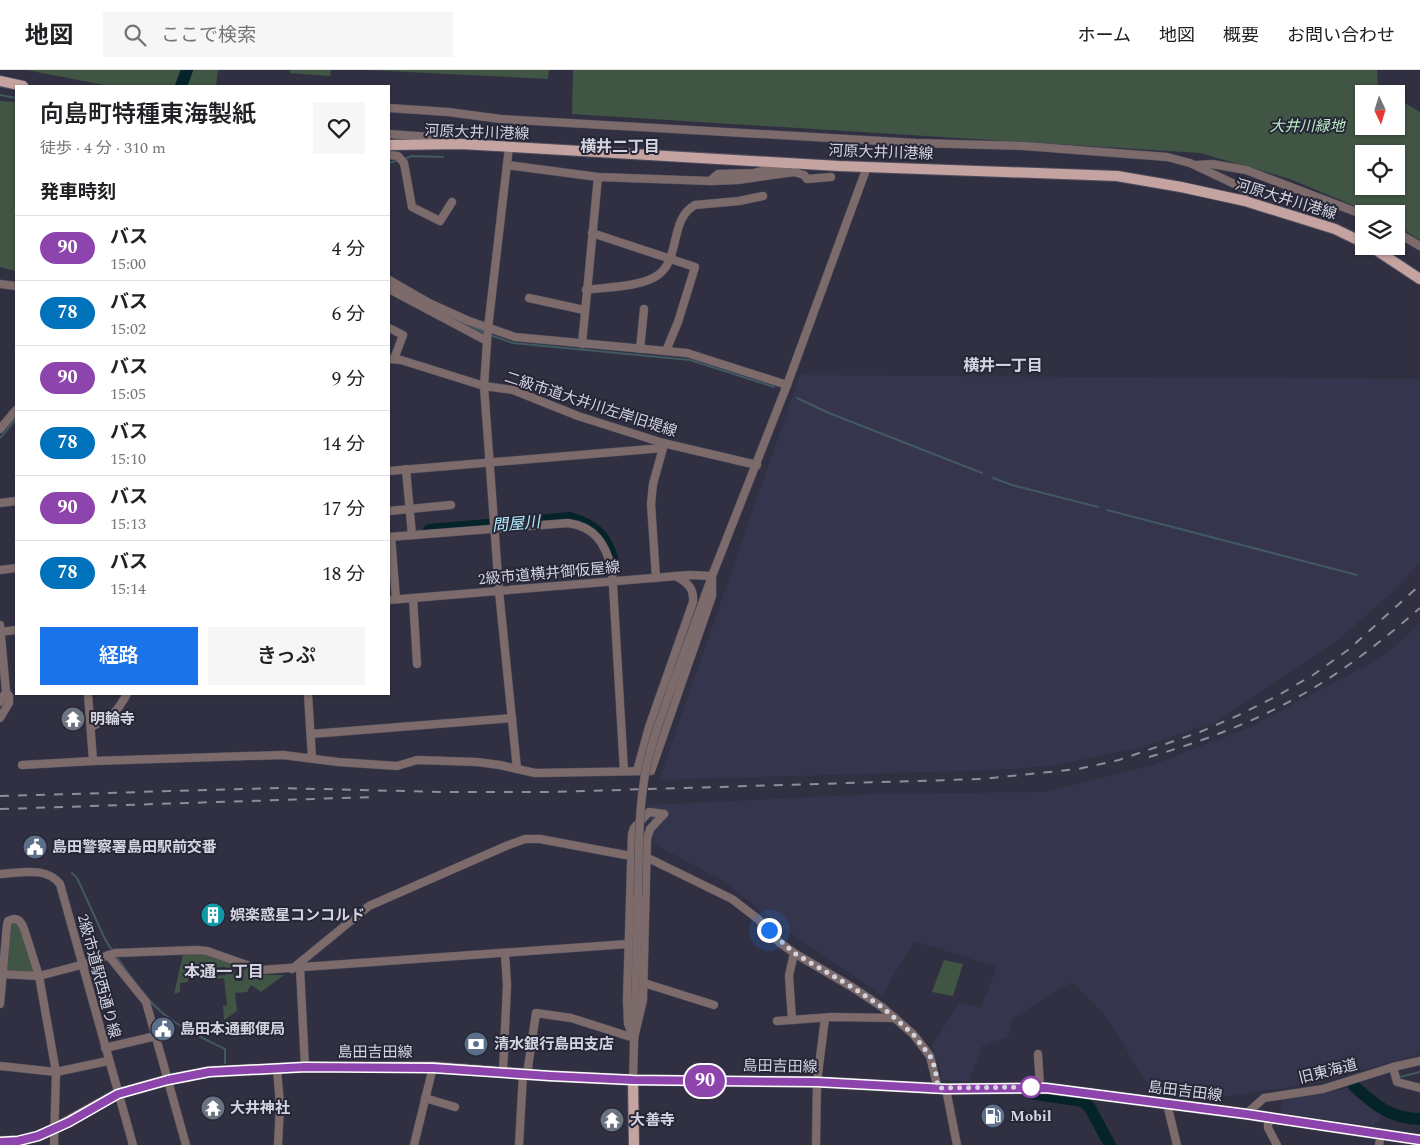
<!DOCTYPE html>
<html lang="ja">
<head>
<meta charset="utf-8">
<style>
	body { margin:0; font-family:Spectral,"Noto Sans JP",serif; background:#f6f6f6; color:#202124; height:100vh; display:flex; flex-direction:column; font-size:19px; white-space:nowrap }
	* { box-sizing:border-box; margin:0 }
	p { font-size:16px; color:#757577 }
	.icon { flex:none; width:28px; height:28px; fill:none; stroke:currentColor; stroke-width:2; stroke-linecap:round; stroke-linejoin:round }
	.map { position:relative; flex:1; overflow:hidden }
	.panel { position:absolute; left:15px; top:15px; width:375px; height:610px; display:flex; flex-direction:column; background:#fff; border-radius:0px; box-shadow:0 1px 4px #0004 }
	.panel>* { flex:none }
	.badge { padding:0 10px; border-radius:16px; font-size:18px; line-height:32px }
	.needle { width:32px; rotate:176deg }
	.tools { position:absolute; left:1355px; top:15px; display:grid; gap:10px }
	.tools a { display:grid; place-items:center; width:50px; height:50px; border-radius:0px; background:#fff; box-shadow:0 1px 4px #0004; font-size:25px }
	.you { position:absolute; width:25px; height:25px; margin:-12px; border:4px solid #fff; border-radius:50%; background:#1a73e8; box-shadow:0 0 0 8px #1a73e833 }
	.map>.badge { position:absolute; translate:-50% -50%; box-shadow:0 0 0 2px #fff }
	h2 { padding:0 25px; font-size:19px; line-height:45px }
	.round { display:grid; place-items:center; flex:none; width:52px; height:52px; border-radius:0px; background:#f6f6f6 }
	.headline { display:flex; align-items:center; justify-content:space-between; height:85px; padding:0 25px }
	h1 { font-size:24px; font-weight:600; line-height:38px }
	.button { display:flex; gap:10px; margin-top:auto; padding:10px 25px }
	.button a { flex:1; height:58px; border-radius:0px; background:#1a73e8; color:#fff; font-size:20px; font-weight:600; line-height:58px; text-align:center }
	.button a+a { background:#f6f6f6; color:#202124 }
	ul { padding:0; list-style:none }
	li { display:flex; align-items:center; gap:15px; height:65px; padding:0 25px; border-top:1px solid #e0e0e0 }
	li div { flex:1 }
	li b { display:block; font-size:19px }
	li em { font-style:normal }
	li .badge { min-width:55px; font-weight:700; text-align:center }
	header { display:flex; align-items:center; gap:30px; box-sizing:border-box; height:70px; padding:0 25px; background:#fff; border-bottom:1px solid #e0e0e0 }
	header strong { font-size:24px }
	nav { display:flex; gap:28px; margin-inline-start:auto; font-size:18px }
	.search { width:350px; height:45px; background:#f6f6f6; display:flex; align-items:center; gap:12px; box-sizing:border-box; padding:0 18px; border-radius:0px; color:#757577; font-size:19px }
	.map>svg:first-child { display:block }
	.built { fill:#36354e }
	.green { fill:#405543; fill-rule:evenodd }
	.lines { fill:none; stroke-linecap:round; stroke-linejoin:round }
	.stream { stroke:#425960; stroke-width:2 }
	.river { stroke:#042429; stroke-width:12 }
	.minor-casing { stroke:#4e4e5e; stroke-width:9 }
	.major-casing { stroke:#4e4e5e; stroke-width:12 }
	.minor { stroke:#7c6b6a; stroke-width:8 }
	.major { stroke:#c5a3a1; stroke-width:10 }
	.rail { stroke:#8c8c9b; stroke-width:2; stroke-dasharray:9 9; stroke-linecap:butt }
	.minor-bridge-casing { stroke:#4e4e5e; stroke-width:9; stroke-linecap:butt }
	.minor-bridge { stroke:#7c6b6a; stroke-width:8 }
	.line-casing { stroke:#fff; stroke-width:11 }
	.line { stroke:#8e44ad; stroke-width:8 }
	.walk { stroke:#d4d4e0; stroke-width:5; stroke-dasharray:0 9 }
	.stop-dot { fill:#fff; stroke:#8e44ad; stroke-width:2.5 }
	.labels { text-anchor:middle; stroke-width:4; stroke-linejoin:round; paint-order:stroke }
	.park-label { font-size:15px; font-style:italic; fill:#bcedc3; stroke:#262637 }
	.street-label { font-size:15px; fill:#d4d4e0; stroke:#262637 }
	.poi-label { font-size:15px; font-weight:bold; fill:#d4d4e0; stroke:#262637; text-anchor:start }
	.neighbourhood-label { font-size:16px; font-weight:bold; fill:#d4d4e0; stroke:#262637 }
	.water-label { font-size:16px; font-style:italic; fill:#b3eefa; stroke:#262637 }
</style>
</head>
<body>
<header>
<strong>地図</strong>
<div class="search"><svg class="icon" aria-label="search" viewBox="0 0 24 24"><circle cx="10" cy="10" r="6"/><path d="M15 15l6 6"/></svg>ここで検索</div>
<nav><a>ホーム</a><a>地図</a><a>概要</a><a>お問い合わせ</a></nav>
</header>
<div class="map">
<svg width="1420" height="1075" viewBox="0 0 1420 1075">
	<rect width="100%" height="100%" fill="#303042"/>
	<g class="built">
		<path d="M800,305L1420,309V493L1388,526L1338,570L1217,651L1139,678L1051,696L994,700L659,710Z"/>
		<path d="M1420,553V984L1311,1014L1209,1029L1154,1024L1104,944L1072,912L1011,949L1010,963L1006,967L982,976L969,1011L943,1010L932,976L960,932L981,938L997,897L914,871L882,925L790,863L723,811L654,774L649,735L874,724L1045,722L1150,696L1250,657L1384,586Z"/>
		<path d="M1351,1017L1382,1045L1373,1056L1281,1043L1282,1030L1325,1023Z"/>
	</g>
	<g class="green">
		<path d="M26,0H218L216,16H110Z"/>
		<path d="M290,0H331L330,6L290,3Z"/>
		<path d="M367,0H549L548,9Z"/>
		<path d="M573,0H1377L1378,19L1388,24H1364V56H1396V28L1420,42V170L1396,155V144H1374L1290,109L1200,83L572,44ZM1364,84H1396V116H1364Z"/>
		<path d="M0,31L16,32V201L0,197Z"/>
		<path d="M13,852L20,853L35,899L32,904L7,903L5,900L10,855Z"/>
		<path d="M198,883L207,884L234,896L235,911H243L242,899L264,905H284L261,922L251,915L247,922L235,923L237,941L224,950L223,936L227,935L224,908L216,909V906L226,905L225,897L214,898V901L188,902V912L180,913V922L174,924L183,884Z"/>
		<path d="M944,890L963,894L953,926L932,922Z"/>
	</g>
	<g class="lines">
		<g class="stream">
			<path d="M0,25L16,28"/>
			<path d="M404,89L412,86L443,87"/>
			<path d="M389,93L399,90"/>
			<path d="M456,249L485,263"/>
			<path d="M490,265L513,273L690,290L774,317"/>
			<path d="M797,328L829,343L982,403"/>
			<path d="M0,368L16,349"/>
			<path d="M993,408L1012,415L1098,437"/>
			<path d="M1107,440L1357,505"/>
			<path d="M72,803L77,808L105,869L113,882"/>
			<path d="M116,886C127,902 139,918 152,933C171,954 200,967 225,979V993"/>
			<path d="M1400,1007L1420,1002"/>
		</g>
		<g class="river">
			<path d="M181,16L187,0"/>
			<path d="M429,460L570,448C599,456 610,471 614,499"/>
			<path d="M1354,1016C1375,1035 1391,1049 1420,1049"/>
			<path d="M1030,1023L1083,1031L1090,1038L1110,1075"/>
		</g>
		<defs>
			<g id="minor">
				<path d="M389,38L448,42L501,49L916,73L1024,76L1167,87L1190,93L1245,119V131"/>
				<path d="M389,64L430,67L436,74"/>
				<path d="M509,77L488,258L484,316L499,521L517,699"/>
				<path d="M389,85L398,86L404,93L412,137L440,151L452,132"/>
				<path d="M507,95L598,107L710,111L718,104L754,103L786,95"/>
				<path d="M1197,95L1212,94L1246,100L1364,145"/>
				<path d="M710,111L738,110L794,102L804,105L807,109L831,107"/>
				<path d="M1396,162L1420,176"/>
				<path d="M592,163L695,197L678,252L666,281"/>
				<path d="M389,210L429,233L469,251L515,267L687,283L787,315"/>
				<path d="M0,214L16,216"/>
				<path d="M389,219L487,271"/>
				<path d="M586,220C606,217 642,217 658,205C681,189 669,149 695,135L739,131L763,126"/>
				<path d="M529,228L584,240"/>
				<path d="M389,258L403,265L394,289"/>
				<path d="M582,274L598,107"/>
				<path d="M640,279L644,239"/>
				<path d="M389,289L401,290L484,316L513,320L578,346L663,373L757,395"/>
				<path d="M0,359L16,340"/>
				<path d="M406,399L412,465"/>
				<path d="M389,401L663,378V373"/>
				<path d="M0,433L16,431"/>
				<path d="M389,441L451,435"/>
				<path d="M389,467L568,453C596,457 605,474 612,499L624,701"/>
				<path d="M391,467L396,529"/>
				<path d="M0,500L16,498"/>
				<path d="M656,508L651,434L653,414L663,378"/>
				<path d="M413,528L417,594"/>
				<path d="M0,555L6,622L9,626V633L0,648"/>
				<path d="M0,562L16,560"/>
				<path d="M670,622L712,506L787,315L867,97"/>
				<path d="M88,624L93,691"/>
				<path d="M308,624L312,688"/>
				<path d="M0,632L6,622"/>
				<path d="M91,657C112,647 115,645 127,624"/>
				<path d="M311,664L512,648"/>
				<path d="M22,695L93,691L283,685L338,692L397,696L417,690L477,692L500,695L535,703L651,701L712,526V506L689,505L389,530"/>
				<path d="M637,701L649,657L693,532C694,518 688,513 676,506"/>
				<path d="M0,804C21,803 46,796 60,814L133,1075"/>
				<path d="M108,885L146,932L186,1075"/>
				<path d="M300,898L305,997"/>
				<path d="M292,899L369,836L506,776L525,769H540L631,786L646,787L732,829L758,849L779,872L794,883L852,917L882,937L913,964L930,986L938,1019"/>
				<path d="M0,904L39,906L81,895L115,883L197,880L207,881L261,900L628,874"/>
				<path d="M644,913L714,935"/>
				<path d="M0,934L7,855L8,851C17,846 21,851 24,859L39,906L56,1002L54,1075"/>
				<path d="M792,950L789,906L794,883"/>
				<path d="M777,951L832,947L895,948"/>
				<path d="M634,968L628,954L627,929L632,764L634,758L649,742L664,744"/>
				<path d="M634,968L643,930L647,769L650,759L664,744"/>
				<path d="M105,978L156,966"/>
				<path d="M1038,984L1040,1018"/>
				<path d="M0,996L56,1002L108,991"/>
				<path d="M1393,997L1397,1012L1420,1018"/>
				<path d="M277,998L280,1035L278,1075"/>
				<path d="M503,1002L507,915L505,884"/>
				<path d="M527,1004L536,943L571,948L634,968"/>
				<path d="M633,1010L638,827"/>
				<path d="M946,1019L957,1075"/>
				<path d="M425,1028L455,1037"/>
				<path d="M1167,1034L1177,1075"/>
				<path d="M1246,1044L1264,1028L1323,1019L1393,997L1420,991"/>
				<path d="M1268,1047V1058L1277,1075"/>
				<path d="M414,1075L433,997"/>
				<path d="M519,1075L523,1004"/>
				<path d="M816,1075L817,1012L825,948"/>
				<path d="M1379,1075L1381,1064"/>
			</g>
			<g id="major">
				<path d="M0,11L23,16"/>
				<path d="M389,75L461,74L839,96L1117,106L1181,117L1245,131L1335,159L1364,173"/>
				<path d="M1370,176L1420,209"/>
				<path d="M633,1010L634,1075"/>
				<path d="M0,1072L18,1071L38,1066L54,1059L117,1024L168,1010L209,1002L305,997H433L550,1006L633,1010L817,1012L946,1019L1046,1018L1246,1044L1420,1070"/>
			</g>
		</defs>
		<use href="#minor" class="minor-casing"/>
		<use href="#major" class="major-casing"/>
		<use href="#minor" class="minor"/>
		<use href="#major" class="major"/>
		<g class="rail">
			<path d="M1149,687C1208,670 1267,647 1320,614C1355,592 1388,566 1420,538"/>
			<path d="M0,726L279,718L442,722H551L982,709L1078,699L1119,690L1200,662L1239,645L1277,626L1313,605L1348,580L1420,515"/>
			<path d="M0,739L374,727"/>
		</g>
		<defs>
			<path id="minor-bridge" d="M638,827C639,788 638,749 644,711C648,680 660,651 670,622"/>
		</defs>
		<use href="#minor-bridge" class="minor-bridge-casing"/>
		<use href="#minor-bridge" class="minor-bridge"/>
	</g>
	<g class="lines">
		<defs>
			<path id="line" d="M0,1072L18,1071L38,1066L69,1052L118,1024L168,1010L209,1002L305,997L433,998L550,1006L633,1010L817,1012L946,1019L1046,1018L1246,1044L1420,1070"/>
		</defs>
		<use href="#line" class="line-casing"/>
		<use href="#line" class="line"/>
		<path class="walk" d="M769,860L794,883L852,917L882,937L913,964L930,986L935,998L938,1018L1031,1017"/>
	</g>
	<defs>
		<symbol id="temple-disc" viewBox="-11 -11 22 22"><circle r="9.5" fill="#6b7280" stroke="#262637"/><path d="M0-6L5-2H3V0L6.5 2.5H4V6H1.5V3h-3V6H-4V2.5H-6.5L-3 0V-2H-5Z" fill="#fff"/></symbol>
		<symbol id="civic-disc" viewBox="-11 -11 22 22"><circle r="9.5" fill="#5c6f8a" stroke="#262637"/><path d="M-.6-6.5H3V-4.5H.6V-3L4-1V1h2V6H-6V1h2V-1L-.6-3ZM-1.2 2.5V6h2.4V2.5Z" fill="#fff"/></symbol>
		<symbol id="building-disc" viewBox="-11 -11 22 22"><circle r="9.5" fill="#0f9aa8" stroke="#262637"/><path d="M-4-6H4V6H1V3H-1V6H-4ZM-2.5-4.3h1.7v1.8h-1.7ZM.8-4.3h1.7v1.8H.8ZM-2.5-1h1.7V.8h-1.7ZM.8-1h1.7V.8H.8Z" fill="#fff"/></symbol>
		<symbol id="bank-disc" viewBox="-11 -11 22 22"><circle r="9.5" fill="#5c6f8a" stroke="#262637"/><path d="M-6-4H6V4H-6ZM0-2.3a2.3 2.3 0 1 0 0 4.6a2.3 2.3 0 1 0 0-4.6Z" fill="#fff"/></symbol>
		<symbol id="fuel-disc" viewBox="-11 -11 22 22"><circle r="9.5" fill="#5c6f8a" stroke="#262637"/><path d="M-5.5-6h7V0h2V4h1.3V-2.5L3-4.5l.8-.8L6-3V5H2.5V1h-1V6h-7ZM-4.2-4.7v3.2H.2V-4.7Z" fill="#fff"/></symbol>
	</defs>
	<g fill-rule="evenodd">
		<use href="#temple-disc" x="59" y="635" width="28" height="28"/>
		<use href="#civic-disc" x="21" y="763" width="28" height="28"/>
		<use href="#building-disc" x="199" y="831" width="28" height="28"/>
		<use href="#civic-disc" x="149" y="945" width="28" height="28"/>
		<use href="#bank-disc" x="462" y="960" width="28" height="28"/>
		<use href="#temple-disc" x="199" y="1024" width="28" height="28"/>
		<use href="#fuel-disc" x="979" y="1032" width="28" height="28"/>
		<use href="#temple-disc" x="598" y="1036" width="28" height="28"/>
	</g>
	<circle class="stop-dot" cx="1031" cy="1017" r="10"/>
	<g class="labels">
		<g class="park-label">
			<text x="1307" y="61">大井川緑地</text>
		</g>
		<g class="street-label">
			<text transform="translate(477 62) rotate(2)" y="5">河原大井川港線</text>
			<text transform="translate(881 82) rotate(2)" y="5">河原大井川港線</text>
			<text transform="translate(1286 129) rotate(17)" y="5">河原大井川港線</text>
			<text transform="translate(591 334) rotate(18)" y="5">二級市道大井川左岸旧堤線</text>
			<text transform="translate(549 503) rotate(-5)" y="5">2級市道横井御仮屋線</text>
			<text transform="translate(99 906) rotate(75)" y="5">2級市道駅西通り線</text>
			<text x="375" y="987">島田吉田線</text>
			<text transform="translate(780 996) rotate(1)" y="5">島田吉田線</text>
			<text transform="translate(1328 1001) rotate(-14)" y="5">旧東海道</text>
			<text transform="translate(1185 1021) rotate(7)" y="5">島田吉田線</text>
		</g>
		<g class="poi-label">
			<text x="90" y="654">明輪寺</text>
			<text x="52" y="782">島田警察署島田駅前交番</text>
			<text x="230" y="850">娯楽惑星コンコルド</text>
			<text x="180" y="964">島田本通郵便局</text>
			<text x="494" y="979">清水銀行島田支店</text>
			<text x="230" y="1043">大井神社</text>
			<text x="1010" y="1051">Mobil</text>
			<text x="630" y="1055">大善寺</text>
		</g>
		<g class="neighbourhood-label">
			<text x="620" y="82">横井二丁目</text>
			<text x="1003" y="301">横井一丁目</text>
			<text x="224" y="907">本通一丁目</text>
		</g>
		<g class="water-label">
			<text transform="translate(516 453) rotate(-5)" y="6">問屋川</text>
		</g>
	</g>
</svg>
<div class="tools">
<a><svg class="needle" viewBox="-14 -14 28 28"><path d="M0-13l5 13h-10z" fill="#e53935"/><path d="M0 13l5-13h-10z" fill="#757577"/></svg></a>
<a><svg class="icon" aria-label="locate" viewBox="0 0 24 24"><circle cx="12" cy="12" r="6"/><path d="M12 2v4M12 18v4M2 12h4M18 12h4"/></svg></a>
<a><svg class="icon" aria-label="layers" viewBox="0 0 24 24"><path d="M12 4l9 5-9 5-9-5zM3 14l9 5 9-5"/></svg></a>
</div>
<div class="you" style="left:769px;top:860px"></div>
<b class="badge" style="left:705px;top:1011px;background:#8e44ad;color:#fff">90</b>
<section class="panel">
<div class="headline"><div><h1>向島町特種東海製紙</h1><p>徒歩 · 4 分 · 310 m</p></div><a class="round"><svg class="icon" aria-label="heart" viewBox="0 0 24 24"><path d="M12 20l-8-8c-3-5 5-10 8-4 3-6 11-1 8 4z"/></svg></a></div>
<h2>発車時刻</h2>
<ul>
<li><span class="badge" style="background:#8e44ad;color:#fff">90</span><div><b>バス</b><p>15:00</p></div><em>4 分</em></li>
<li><span class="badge" style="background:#0072bc;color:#fff">78</span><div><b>バス</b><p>15:02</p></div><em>6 分</em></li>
<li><span class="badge" style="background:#8e44ad;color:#fff">90</span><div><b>バス</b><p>15:05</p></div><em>9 分</em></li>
<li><span class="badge" style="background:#0072bc;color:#fff">78</span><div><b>バス</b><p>15:10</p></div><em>14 分</em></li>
<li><span class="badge" style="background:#8e44ad;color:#fff">90</span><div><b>バス</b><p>15:13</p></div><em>17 分</em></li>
<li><span class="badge" style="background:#0072bc;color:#fff">78</span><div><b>バス</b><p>15:14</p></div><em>18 分</em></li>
</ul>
<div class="button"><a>経路</a><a>きっぷ</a></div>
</section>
</div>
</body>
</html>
